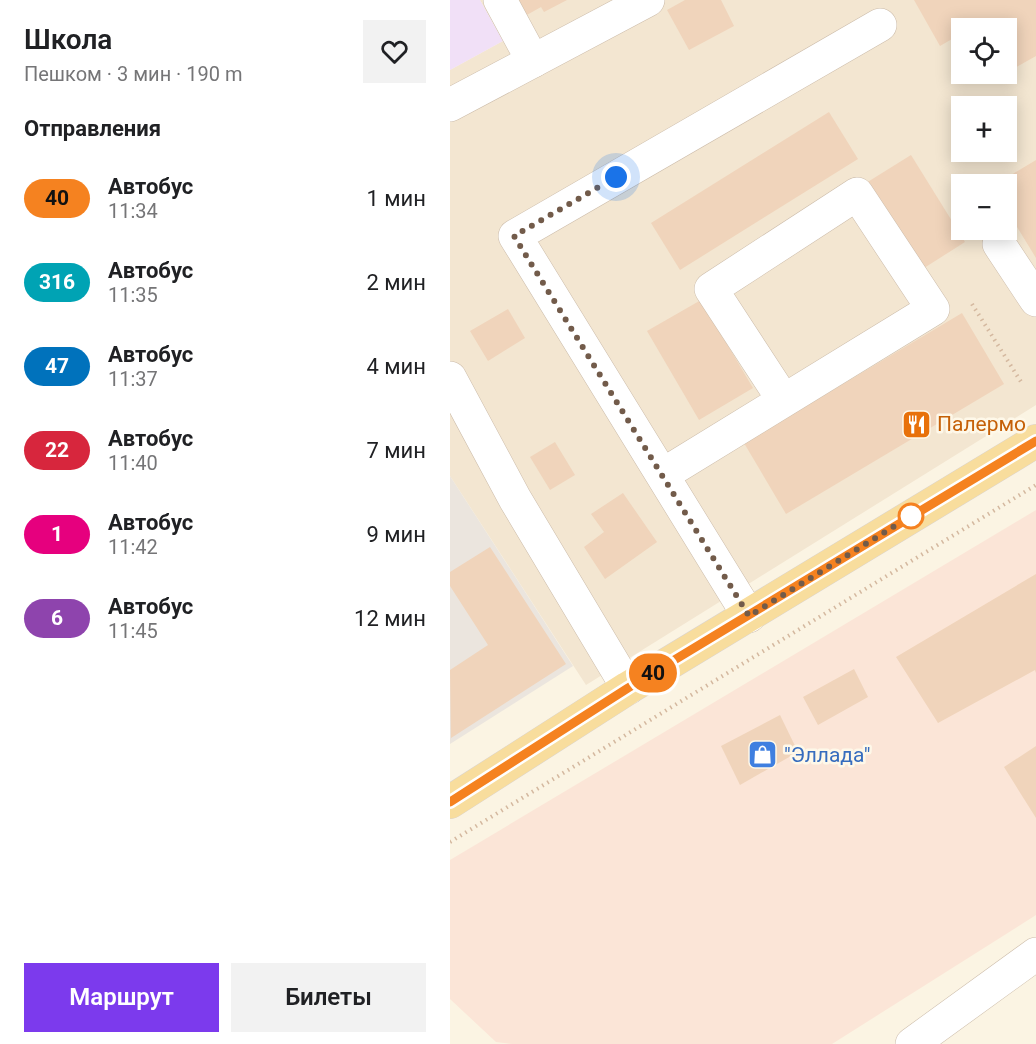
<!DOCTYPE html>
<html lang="ru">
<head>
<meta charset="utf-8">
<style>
	body { margin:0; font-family:Roboto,sans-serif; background:#f2f2f2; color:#202124; height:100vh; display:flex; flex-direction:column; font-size:22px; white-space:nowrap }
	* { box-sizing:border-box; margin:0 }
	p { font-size:20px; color:#757577 }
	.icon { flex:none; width:33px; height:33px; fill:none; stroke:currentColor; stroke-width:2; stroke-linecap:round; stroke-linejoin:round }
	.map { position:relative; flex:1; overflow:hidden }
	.side { display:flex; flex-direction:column; background:#fff; width:450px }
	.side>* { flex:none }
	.badge { padding:0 12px; border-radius:20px; font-size:21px; line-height:39px }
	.fabs { position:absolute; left:501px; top:18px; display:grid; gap:12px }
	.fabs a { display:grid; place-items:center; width:66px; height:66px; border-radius:0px; background:#fff; box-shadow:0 3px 15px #0003; font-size:30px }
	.you { position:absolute; width:30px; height:30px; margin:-15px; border:4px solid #fff; border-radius:50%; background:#1a73e8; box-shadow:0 0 0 9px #1a73e833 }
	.map>.badge { position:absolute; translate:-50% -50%; box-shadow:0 0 0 3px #fff }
	h2 { padding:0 24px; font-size:22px; line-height:54px }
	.round { display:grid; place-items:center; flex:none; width:63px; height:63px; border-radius:0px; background:#f2f2f2 }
	.head { display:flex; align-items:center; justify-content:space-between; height:102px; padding:0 24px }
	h1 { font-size:28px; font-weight:600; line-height:45px }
	.action { display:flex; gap:12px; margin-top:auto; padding:12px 24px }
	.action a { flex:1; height:69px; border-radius:0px; background:#7c3aed; color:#fff; font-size:24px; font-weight:600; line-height:69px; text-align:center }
	.action a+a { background:#f2f2f2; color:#202124 }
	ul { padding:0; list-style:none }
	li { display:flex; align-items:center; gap:18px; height:84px; padding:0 24px }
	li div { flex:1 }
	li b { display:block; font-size:22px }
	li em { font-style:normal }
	li .badge { min-width:66px; font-weight:700; text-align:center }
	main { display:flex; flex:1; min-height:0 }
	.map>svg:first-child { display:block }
	.residential { fill:#f3e6d1; fill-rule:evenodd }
	.commercial { fill:#fbe5d7 }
	.industrial { fill:#ebe5de }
	.education { fill:#f1e0f7 }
	.building { fill:#f0d4bb }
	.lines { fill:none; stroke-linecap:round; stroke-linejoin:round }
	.minor-casing { stroke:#ccbcaa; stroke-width:34 }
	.major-casing { stroke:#dad4d0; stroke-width:34 }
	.path { stroke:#d4b89f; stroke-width:4; stroke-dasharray:1.5 4.5; stroke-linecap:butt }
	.minor { stroke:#fff; stroke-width:33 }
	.major { stroke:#f8dd9d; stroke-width:33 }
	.line-casing { stroke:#fff; stroke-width:14 }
	.line { stroke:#f58220; stroke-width:9 }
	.walk { stroke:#725b4a; stroke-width:6; stroke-dasharray:0 10.8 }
	.stop-dot { fill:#fff; stroke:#f58220; stroke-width:3 }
	.labels { text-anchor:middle; stroke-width:5; stroke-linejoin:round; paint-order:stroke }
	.food-label { font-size:21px; fill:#c56008; stroke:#fef8e9; text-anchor:start }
	.shop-label { font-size:21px; fill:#366cbe; stroke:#fef8e9; text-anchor:start }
</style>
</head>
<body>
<main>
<section class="side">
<div class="head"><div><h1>Школа</h1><p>Пешком · 3 мин · 190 m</p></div><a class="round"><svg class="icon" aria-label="heart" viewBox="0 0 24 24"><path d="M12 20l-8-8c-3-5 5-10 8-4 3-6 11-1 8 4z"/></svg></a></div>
<h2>Отправления</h2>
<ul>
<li><span class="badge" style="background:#f58220;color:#111">40</span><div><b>Автобус</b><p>11:34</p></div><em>1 мин</em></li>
<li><span class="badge" style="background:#00a3b4;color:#fff">316</span><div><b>Автобус</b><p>11:35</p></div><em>2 мин</em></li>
<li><span class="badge" style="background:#0072bc;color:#fff">47</span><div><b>Автобус</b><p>11:37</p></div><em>4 мин</em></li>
<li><span class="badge" style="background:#d7263d;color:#fff">22</span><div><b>Автобус</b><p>11:40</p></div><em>7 мин</em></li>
<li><span class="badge" style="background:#e6007e;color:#fff">1</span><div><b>Автобус</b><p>11:42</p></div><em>9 мин</em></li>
<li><span class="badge" style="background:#8e44ad;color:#fff">6</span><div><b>Автобус</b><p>11:45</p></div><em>12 мин</em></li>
</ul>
<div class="action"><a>Маршрут</a><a>Билеты</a></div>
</section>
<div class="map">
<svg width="586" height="1044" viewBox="0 0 586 1044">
	<rect width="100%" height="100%" fill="#fbf4e3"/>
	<path class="residential" d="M30,0H586V405L136,685L0,476V70L53,41ZM512,28H556V74H512ZM512,106H556V152H512ZM512,184H556V230H512Z"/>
	<path class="commercial" d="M586,510V915L382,1044H62L46,1042L0,999V860Z"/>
	<path class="industrial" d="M0,476L123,666L0,744Z"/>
	<path class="education" d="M0,0H30L53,41L0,70Z"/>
	<g class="building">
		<path d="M67,0H117L94,12L91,7L75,16Z"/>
		<path d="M235,0H271L284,26L239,50L217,10Z"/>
		<path d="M464,0H586V56L556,73V28H512V55L502,39L490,46Z"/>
		<path d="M379,112L408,159L230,270L201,223Z"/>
		<path d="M461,155L515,242L463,275L408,188Z"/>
		<path d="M586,160V258L556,209V184H546Z"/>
		<path d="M251,300L303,388L249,420L197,331Z"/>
		<path d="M58,309L75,338L38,361L20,331Z"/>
		<path d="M512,313L554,384L336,514L294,443Z"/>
		<path d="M105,442L125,475L100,490L80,457Z"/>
		<path d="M173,493L207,542L155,579L134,547L154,532L141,514Z"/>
		<path d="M40,547L116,664L1,738L0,670L38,645L0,586V572Z"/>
		<path d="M586,574V673L585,670L488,723L446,657Z"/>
		<path d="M404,669L418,697L368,725L353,697Z"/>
		<path d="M330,715L348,752L290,785L271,746Z"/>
		<path d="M586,746V818L554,767Z"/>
	</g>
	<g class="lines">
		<defs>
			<g id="minor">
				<path d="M50,0L83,61"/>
				<path d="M0,105L198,0"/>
				<path d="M549,244L586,300"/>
				<path d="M0,378L65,499L178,688"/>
				<path d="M214,474L483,309L407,194L261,289L325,387"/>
				<path d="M299,616L65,236L430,25"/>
				<path d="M462,1044L586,954"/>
			</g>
			<path id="major" d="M0,802L178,688L586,441"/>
		</defs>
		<use href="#minor" class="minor-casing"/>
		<use href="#major" class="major-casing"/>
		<g class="path">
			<path d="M522,304L573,385"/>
			<path d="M0,842L586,485"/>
		</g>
		<use href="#minor" class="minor"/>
		<use href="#major" class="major"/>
	</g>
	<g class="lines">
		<defs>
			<path id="line" d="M0,802L178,688L586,441"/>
		</defs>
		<use href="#line" class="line-casing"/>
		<use href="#line" class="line"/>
		<path class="walk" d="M166,177L64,236L299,616L461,516"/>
	</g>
	<defs>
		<symbol id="restaurant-square" viewBox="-11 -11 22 22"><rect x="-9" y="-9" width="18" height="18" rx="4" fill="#e8710a" stroke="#fef8e9"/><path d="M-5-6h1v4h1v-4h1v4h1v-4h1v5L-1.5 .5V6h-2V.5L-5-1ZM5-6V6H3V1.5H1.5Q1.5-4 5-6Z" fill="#fff"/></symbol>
		<symbol id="shop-square" viewBox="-11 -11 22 22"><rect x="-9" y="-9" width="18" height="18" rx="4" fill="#3f7fe0" stroke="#fef8e9"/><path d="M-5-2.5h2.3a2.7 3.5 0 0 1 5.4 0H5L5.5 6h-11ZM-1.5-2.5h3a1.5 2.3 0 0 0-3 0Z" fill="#fff"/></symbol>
	</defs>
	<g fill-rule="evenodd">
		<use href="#restaurant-square" x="450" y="408" width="33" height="33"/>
		<use href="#shop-square" x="296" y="738" width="33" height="33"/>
	</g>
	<circle class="stop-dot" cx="461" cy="516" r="12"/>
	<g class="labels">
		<g class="food-label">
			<text x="487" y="431">Палермо</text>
		</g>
		<g class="shop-label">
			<text x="334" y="762">"Эллада"</text>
		</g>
	</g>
</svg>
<div class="fabs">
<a><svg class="icon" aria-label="locate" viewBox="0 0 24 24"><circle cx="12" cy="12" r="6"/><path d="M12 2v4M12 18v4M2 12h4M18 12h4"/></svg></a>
<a>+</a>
<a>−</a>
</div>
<div class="you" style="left:166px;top:177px"></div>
<b class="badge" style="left:203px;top:673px;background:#f58220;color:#111">40</b>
</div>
</main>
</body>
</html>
